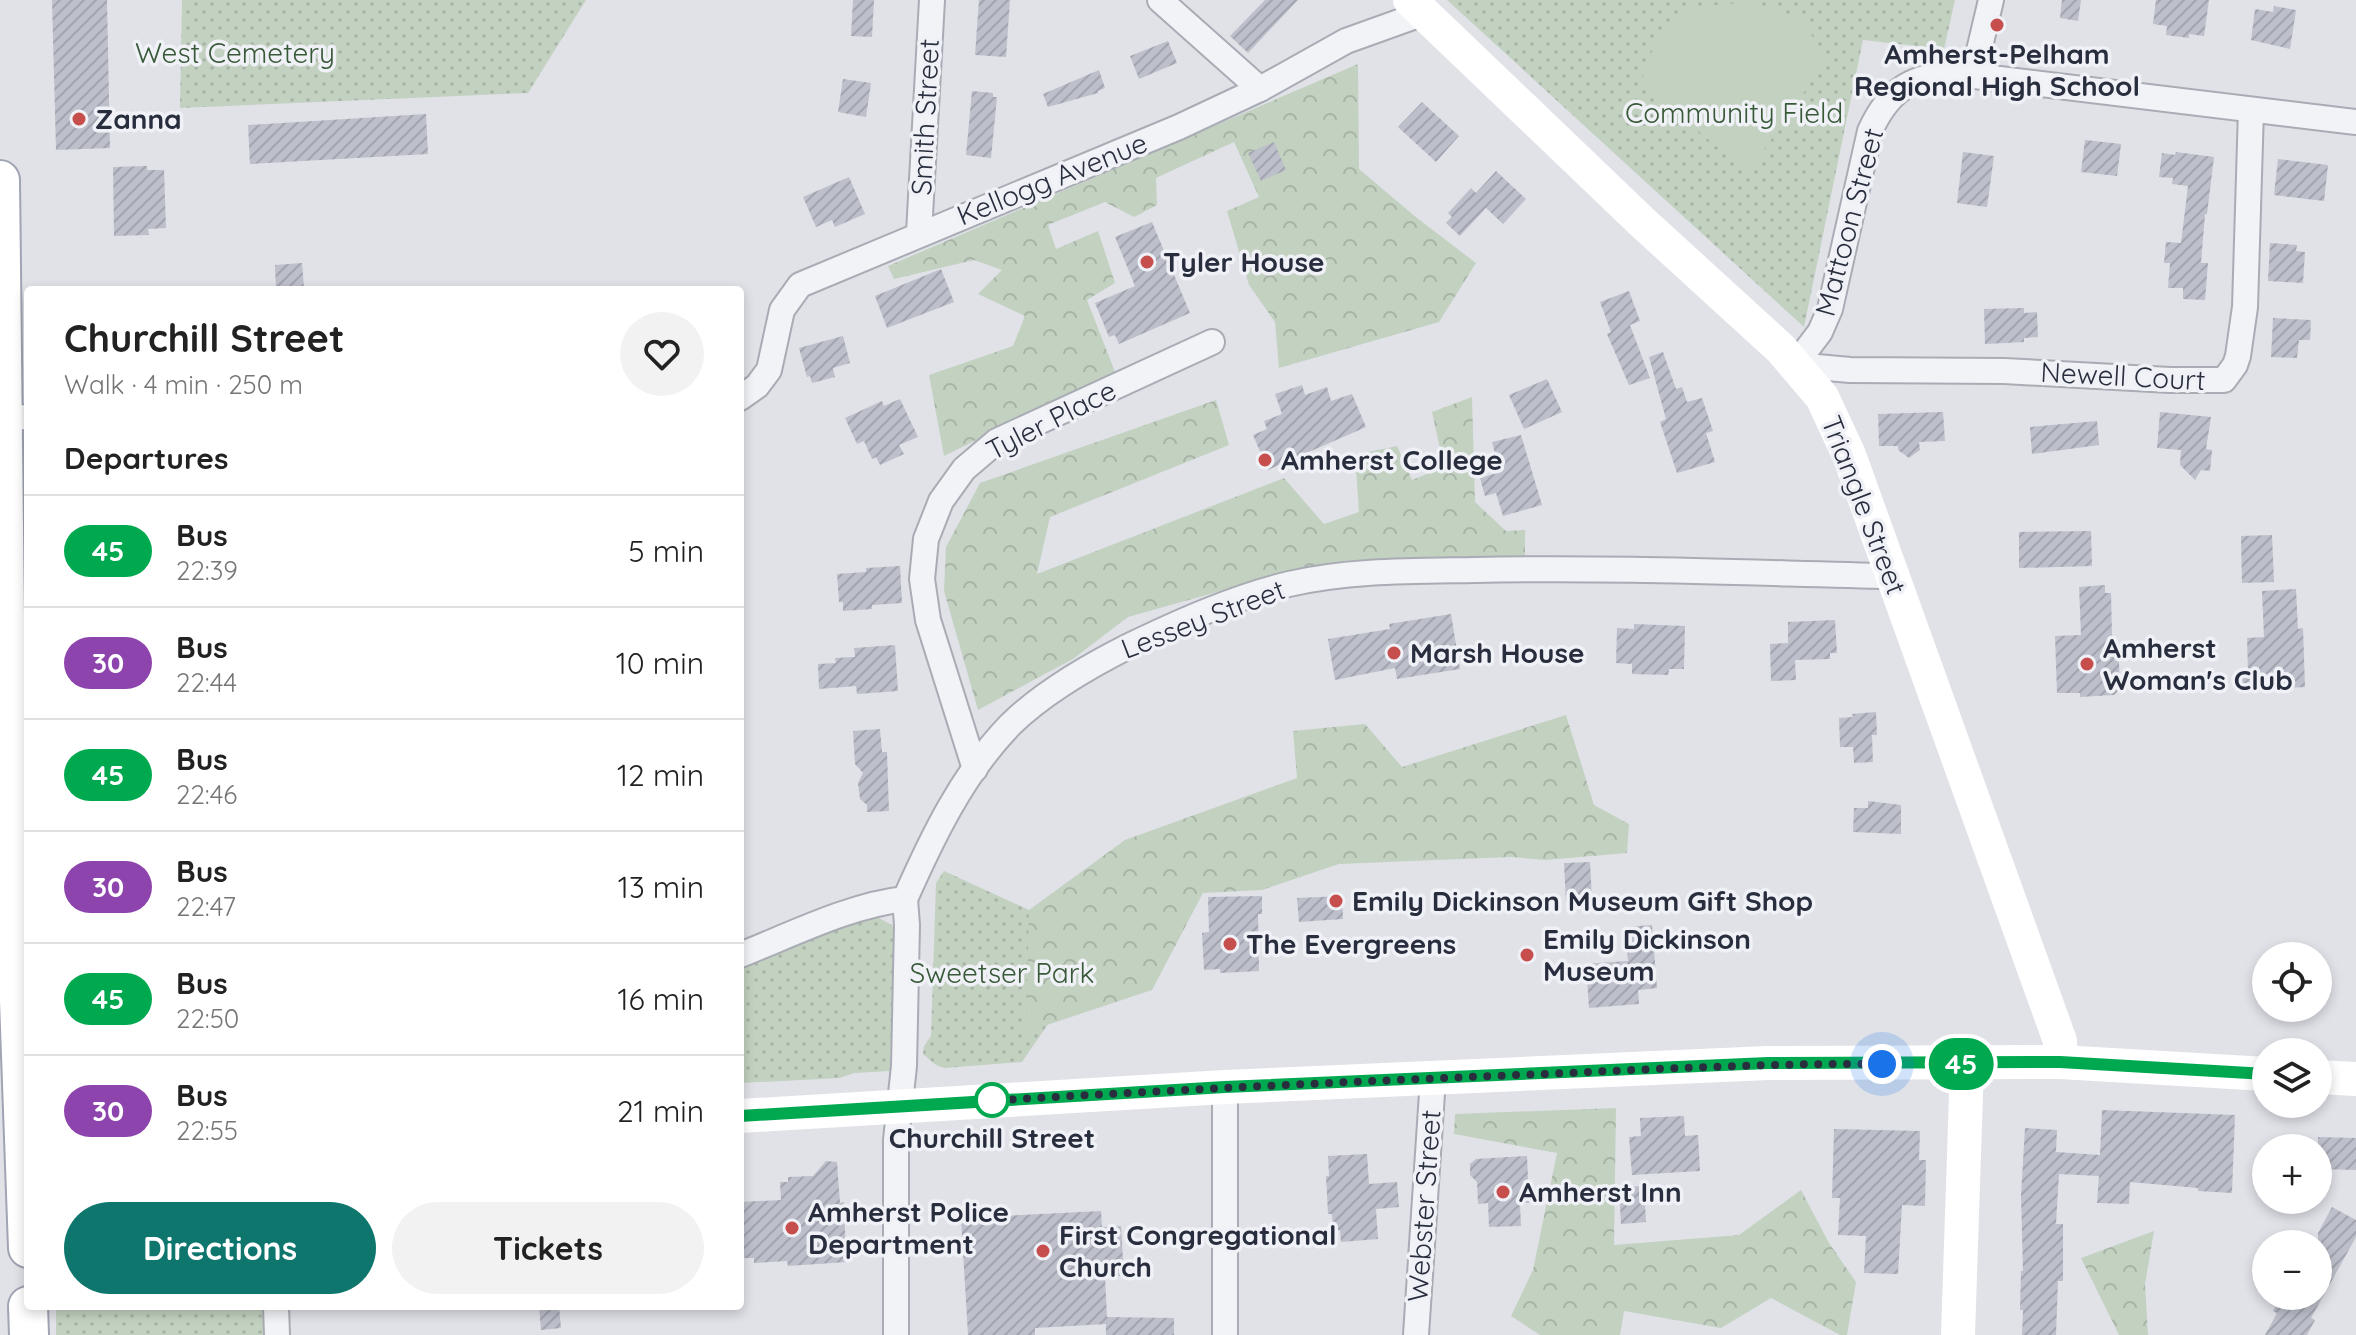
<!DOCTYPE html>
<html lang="en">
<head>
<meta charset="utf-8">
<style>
	body { margin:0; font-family:Quicksand,sans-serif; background:#f2f2f2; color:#222; height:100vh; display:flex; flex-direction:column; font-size:30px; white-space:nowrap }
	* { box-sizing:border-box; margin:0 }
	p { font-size:26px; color:#767676 }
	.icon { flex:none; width:44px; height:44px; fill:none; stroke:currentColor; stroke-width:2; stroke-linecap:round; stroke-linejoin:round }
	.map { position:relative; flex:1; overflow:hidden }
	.panel { position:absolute; left:24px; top:286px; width:720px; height:1024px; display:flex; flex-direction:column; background:#fff; border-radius:8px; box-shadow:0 4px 12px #0003 }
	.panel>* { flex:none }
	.badge { padding:0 16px; border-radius:26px; font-size:28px; line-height:52px }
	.buttons { position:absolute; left:2252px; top:942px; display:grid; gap:16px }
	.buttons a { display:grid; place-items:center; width:80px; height:80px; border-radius:50%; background:#fff; box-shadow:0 4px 12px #0003; font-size:40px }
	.you { position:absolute; width:40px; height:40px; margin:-20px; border:6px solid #fff; border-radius:50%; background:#1a73e8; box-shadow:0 0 0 12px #1a73e833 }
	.map>.badge { position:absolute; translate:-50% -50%; box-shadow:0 0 0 4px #fff }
	h2 { padding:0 40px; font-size:30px; line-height:72px }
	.round { display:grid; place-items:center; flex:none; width:84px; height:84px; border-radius:42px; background:#f2f2f2 }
	.headline { display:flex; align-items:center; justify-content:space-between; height:136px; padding:0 40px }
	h1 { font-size:38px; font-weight:800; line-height:60px }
	.primary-button { display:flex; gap:16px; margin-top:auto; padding:16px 40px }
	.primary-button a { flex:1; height:92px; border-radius:48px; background:#0f766e; color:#fff; font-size:32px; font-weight:800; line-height:92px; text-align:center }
	.primary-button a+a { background:#f2f2f2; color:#222 }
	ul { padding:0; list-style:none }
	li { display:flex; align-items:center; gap:24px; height:112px; padding:0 40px; border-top:2px solid #e0e0e0 }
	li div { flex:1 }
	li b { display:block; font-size:30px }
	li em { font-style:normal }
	li .badge { min-width:88px; font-weight:700; text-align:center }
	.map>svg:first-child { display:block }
	.green { fill:url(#green-dots) }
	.forest { fill:url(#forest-crowns) }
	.pitch { fill:#c3d1c1 }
	.building { fill:url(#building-hatch) }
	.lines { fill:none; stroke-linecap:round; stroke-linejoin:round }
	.minor-casing { stroke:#a9acb5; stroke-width:28 }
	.primary-casing { stroke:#a0a4b3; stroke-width:42 }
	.minor { stroke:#f2f3f6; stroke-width:24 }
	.secondary { stroke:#fff; stroke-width:34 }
	.primary { stroke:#fff; stroke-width:38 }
	.line-casing { stroke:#fff; stroke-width:18 }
	.line { stroke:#00a950; stroke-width:12 }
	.walk { stroke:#292e3e; stroke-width:8; stroke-dasharray:0 14.4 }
	.poi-dot { fill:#c64e4c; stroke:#eff1f6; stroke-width:3 }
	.stop-dot { fill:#fff; stroke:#00a950; stroke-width:4 }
	.labels { text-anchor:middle; stroke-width:7; stroke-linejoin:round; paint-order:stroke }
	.park-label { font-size:28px; fill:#385938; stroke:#eff1f6 }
	.poi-label { font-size:28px; font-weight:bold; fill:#292e3e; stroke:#eff1f6; text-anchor:start }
	.street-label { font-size:28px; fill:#292e3e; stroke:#eff1f6 }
	.stop-label { font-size:28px; font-weight:bold; fill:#292e3e; stroke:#eff1f6 }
</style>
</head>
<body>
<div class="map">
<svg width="2356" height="1335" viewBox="0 0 2356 1335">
	<defs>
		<pattern id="green-dots" width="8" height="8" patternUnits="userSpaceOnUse" patternTransform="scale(2)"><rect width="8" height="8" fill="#c3d1c1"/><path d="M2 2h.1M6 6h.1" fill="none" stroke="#a8b4a7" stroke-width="1.8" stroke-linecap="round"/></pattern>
		<pattern id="forest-crowns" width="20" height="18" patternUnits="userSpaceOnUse" patternTransform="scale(2)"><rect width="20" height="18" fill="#c3d1c1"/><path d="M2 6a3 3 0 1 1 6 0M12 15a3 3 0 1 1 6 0" fill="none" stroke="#a8b4a7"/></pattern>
		<pattern id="building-hatch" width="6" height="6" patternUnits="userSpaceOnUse" patternTransform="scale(2)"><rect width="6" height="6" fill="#bdc0ca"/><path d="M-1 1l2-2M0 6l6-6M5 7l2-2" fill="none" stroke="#a2a5af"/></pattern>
	</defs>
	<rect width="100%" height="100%" fill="#e0e2e8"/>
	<g class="green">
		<path d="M182,0H586L528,93L180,108Z"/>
		<path d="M1447,0H1955L1944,49L1863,40L1804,327Z"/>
		<path d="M944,871L1103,944L1022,1062L945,1068L936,1065L923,1054L924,1046L931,1036L936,883Z"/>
		<path d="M877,917L892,925L895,933L890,1071L854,1073L840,1078L740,1083V968L868,918Z"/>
		<path d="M56,1306H263L264,1335H56Z"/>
	</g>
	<g class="forest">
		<path d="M1358,64L1359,169L1417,218L1476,263L1439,322L1279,368L1275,322L1249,285L1227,211L1259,197L1234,142L1156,178L1157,205L1134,217L1105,202L1048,225L1056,249L1098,231L1115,283L1087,300L1115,372L944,456L929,375L1013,346L1025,316L978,294L1002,270L974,260L894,279L888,266Z"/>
		<path d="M1472,397L1475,502L1506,531L1525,530V558L1305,573L1224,590L1128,617L1073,659L978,710L944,591L946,547L980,483L1216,400L1229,445L1050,517L1037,574L1284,478L1324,524L1359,512L1355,455L1397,446L1412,480L1444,467L1432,412Z"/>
		<path d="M1566,715L1594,805L1629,824L1627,853L1545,860L1511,857L1339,864L1262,890L1203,893L1152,990L1026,1032L1029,910L1125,840L1297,778L1293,731L1365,724L1402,767Z"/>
		<path d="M1616,1108L1614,1245L1739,1235L1801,1190L1829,1243L1856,1282L1847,1335H1840L1771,1298L1721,1328L1624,1311L1620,1335H1540L1511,1316L1533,1270L1557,1153L1454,1134L1455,1114Z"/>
		<path d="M2154,1231L2145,1284L2148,1335H2119L2081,1258Z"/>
	</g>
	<path class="pitch" d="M1748,2L1804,20L1825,62L1748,173L1669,106L1642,79L1656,41L1689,8Z"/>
	<g class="building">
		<path d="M52,0H107L110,148L56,150Z"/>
		<path d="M853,0H874L872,37L851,36Z"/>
		<path d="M979,0H1010L1006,57L975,55Z"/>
		<path d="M1265,0H1298L1248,53L1230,36Z"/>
		<path d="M2062,0H2081L2078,21L2060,18Z"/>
		<path d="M2156,0H2209L2204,36L2189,34V38L2166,35L2167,26L2153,24Z"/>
		<path d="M2274,6L2296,10L2290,49L2251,40L2255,9L2273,12Z"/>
		<path d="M1168,41L1177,63L1139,79L1130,56Z"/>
		<path d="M1099,70L1105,88L1098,91V93L1048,107L1043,94Z"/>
		<path d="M843,79L871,83L866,117L838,112Z"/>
		<path d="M972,91L993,93V97H997L991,158L966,155Z"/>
		<path d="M1422,102L1459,136L1436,162L1398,127Z"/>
		<path d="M426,114L428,154L250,164L248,125Z"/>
		<path d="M2085,140L2121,144L2117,176L2081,172Z"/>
		<path d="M1274,142L1286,170L1261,181L1248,153Z"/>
		<path d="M1963,152L1994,156L1987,207L1957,203Z"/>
		<path d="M2176,152L2214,157L2207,214H2205L2201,263H2208L2205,300L2183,299V288H2168L2170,263H2164L2166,242L2181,243L2188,186L2172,184L2173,178L2159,177L2162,153L2175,155Z"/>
		<path d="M2278,159L2328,165L2324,201L2274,195Z"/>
		<path d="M147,166V170H164L166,228L148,229L149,235L114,236L113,167Z"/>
		<path d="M1496,171L1526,199L1503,224L1486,208L1460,236L1446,223L1452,217L1448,213L1471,188L1476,193Z"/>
		<path d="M849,177L865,214L835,227L832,220L816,227L803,197Z"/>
		<path d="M1152,222L1190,313L1119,344L1115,335L1109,337L1095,303L1135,286L1115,237Z"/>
		<path d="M2270,243L2297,245L2296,251L2305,252L2303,283L2268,281Z"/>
		<path d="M302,263L304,288L276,290L275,265Z"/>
		<path d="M941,269L954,302L887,328L875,296Z"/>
		<path d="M1629,291L1640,321L1630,325L1650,378L1629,385L1607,334L1611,332L1600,302Z"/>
		<path d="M2024,308V313L2037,312L2038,337L2024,338V342L1985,344L1984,309Z"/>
		<path d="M2273,318L2311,320L2310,340H2299L2297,358L2271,357Z"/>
		<path d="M843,336L850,363L833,368L835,377L812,383L810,376L807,377L799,348Z"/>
		<path d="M1663,352L1676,389L1682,387L1687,402L1702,398L1713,431L1706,433L1715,462L1677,473L1660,422L1666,419L1649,357Z"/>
		<path d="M1547,379L1562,412L1524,429L1509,395Z"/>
		<path d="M1302,385L1305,395L1327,387L1331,401L1352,394L1366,427L1268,470L1253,435L1267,429L1264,421L1282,414L1275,394Z"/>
		<path d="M900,399L918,437L899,445L904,454L880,465L876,457L872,459L864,441L857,444L845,418L882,401L884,406Z"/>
		<path d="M1943,412L1945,441L1919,442L1920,450L1909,458L1898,450V446H1879L1878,414Z"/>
		<path d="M2160,412L2211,417L2206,449L2212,450L2210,471L2201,470L2195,480L2180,465L2181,450L2157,448Z"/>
		<path d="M2097,421L2099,445L2032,454L2030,427Z"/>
		<path d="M1521,435L1542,505L1503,516L1496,493L1485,496L1480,478L1500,472L1492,442Z"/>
		<path d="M2091,531L2092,566L2019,568V532Z"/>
		<path d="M2272,535L2274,582L2242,583L2241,536Z"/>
		<path d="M900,566L902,603L872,605V609L843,611V602H839L837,574L866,572V568Z"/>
		<path d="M2105,585V593H2111L2112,635L2114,641H2118L2120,689L2114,695L2080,697V693H2057L2055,636L2081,635L2079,587Z"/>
		<path d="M2296,589L2298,629L2303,628L2305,687L2242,690V671H2248L2247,638L2264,637L2262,591Z"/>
		<path d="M1451,614L1460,669L1397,679L1395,668L1335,680L1328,639L1390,629L1389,624Z"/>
		<path d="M1835,620L1837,653H1830V659L1795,660L1796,680L1771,681L1770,644L1788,643V622Z"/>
		<path d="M1634,624L1685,626L1684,669H1669L1668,675L1632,674V664L1616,663L1617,628L1634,629Z"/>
		<path d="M895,645L898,691L857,694L856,686L819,689L818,664L836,663L835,658L855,657L854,648Z"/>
		<path d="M1876,712L1877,735H1872L1873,762L1854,763L1853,747H1840L1839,718L1853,717L1852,714Z"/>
		<path d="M880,729L882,752H887L889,811L867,812V805L860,799L858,783L863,773L855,764L853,731Z"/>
		<path d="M1868,801L1901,805V834L1853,832L1854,808H1868Z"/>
		<path d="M1590,862L1592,901L1566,902L1564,863Z"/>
		<path d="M1262,896V914H1258L1259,971L1220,973V969L1204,970L1202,933L1209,932L1208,897Z"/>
		<path d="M1342,896L1343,919L1299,922L1297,898Z"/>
		<path d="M1652,925L1657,988L1638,990L1639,1004L1589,1008L1586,964L1628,961L1625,927Z"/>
		<path d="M2102,1110L2235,1115L2232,1193L2198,1191V1188L2130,1182L2129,1204L2097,1203L2099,1176L2059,1174L2056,1224H2063V1281H2058L2056,1335H2022L2023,1310H2020L2021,1271H2023L2021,1195L2025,1128L2057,1130L2056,1152L2100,1155Z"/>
		<path d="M1684,1116L1685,1136L1698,1135L1700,1171L1632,1175L1629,1137L1641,1136L1640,1118Z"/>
		<path d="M1834,1129L1920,1131L1919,1160H1926L1925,1206L1902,1205L1898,1274L1864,1273L1866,1236L1838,1235L1840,1198H1832Z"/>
		<path d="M2318,1137L2356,1138V1170L2318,1169Z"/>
		<path d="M1367,1154L1369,1184L1397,1182L1399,1207L1376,1209L1378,1239L1341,1242L1340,1230H1333L1332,1214H1328L1326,1176H1329L1328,1156Z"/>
		<path d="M1527,1156L1529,1203H1520L1521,1226L1489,1227L1488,1203L1478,1204L1477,1182L1470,1175V1164L1476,1159Z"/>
		<path d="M826,1161L837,1162L840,1203L844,1202L846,1262L788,1266L787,1261L754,1263V1258H740V1202L781,1200L780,1182H788V1177L813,1176Z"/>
		<path d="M1644,1186L1646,1222L1621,1224L1619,1187Z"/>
		<path d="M2332,1207L2356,1220V1237L2311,1318L2315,1320L2307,1335H2265L2277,1313L2273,1311L2281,1296H2318V1233Z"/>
		<path d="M1101,1211L1102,1227L1121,1226L1124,1276L1105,1277L1107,1317L1174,1318V1335H1106V1324L1035,1328V1335H968L961,1218Z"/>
		<path d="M539,1306H559L561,1328L541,1330Z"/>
	</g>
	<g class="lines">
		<defs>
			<g id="minor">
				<path d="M1160,0L1260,89"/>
				<path d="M1973,76L1991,0"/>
				<path d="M919,233L932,0"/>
				<path d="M1795,365L1820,332L1830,309L1870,131C1888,92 1908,78 1950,73L2356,122"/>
				<path d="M1795,365L1850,370L2004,371L2170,380H2224L2235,365L2238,356L2245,307L2251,110"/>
				<path d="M740,398L757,386L769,370L782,310L800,285L1179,127L1260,89L1346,41L1424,13"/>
				<path d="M3,418L28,417"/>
				<path d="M975,769L928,620L922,579L926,539L941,501L964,469L997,441L1212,342"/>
				<path d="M740,955C791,935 850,905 905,899C932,838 963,773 1011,724C1045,691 1089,666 1131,645C1181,621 1235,597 1289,584C1350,570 1413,571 1475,570C1614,567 1753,573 1891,576"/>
				<path d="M1225,1087V1335"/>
				<path d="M276,1306L277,1335"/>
				<path d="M896,1335V1140L904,1066L907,925L905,899"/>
				<path d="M1416,1335L1433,1078"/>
			</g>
			<g id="primary">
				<path d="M0,180L5,615L28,1248"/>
				<path d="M28,1306L29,1335"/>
			</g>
		</defs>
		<use href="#minor" class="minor-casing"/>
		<use href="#primary" class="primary-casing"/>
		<use href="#minor" class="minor"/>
		<g class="secondary">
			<path d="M1410,0L1642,222L1781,349L1822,397L1849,455L2060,1041V1062"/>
			<path d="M2318,1077L2356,1079"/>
			<path d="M740,1116L1225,1087L1768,1063L2060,1062L2266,1074"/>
			<path d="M1958,1335L1967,1064"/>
		</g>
		<use href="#primary" class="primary"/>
	</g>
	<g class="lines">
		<defs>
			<path id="line" d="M740,1116L1225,1087L1768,1063L2060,1062L2266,1074"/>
		</defs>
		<use href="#line" class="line-casing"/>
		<use href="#line" class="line"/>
		<path class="walk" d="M992,1100L988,1101C1165,1090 1342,1082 1519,1075C1640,1070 1761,1063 1882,1064"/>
	</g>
	<g class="poi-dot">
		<circle cx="1997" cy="25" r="8"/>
		<circle cx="79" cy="119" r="8"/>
		<circle cx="1147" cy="262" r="8"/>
		<circle cx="1265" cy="460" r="8"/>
		<circle cx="1394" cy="653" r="8"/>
		<circle cx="2087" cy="664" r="8"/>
		<circle cx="1336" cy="901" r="8"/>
		<circle cx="1230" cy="944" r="8"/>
		<circle cx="1527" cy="955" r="8"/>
		<circle cx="1503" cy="1192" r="8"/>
		<circle cx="792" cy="1228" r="8"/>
		<circle cx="1043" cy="1251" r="8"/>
	</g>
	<circle class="stop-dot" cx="992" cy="1100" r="16"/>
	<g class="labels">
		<g class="park-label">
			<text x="235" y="63">West Cemetery</text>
			<text x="1734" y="123">Community Field</text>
			<text x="1002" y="983">Sweetser Park</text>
		</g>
		<g class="poi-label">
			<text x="1997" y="64" text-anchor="middle">Amherst-Pelham<tspan x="1997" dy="32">Regional High School</tspan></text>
			<text x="95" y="129">Zanna</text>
			<text x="1163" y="272">Tyler House</text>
			<text x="1281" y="470">Amherst College</text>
			<text x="2103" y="658">Amherst<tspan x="2103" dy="32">Woman's Club</tspan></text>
			<text x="1410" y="663">Marsh House</text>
			<text x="1352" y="911">Emily Dickinson Museum Gift Shop</text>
			<text x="1543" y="949">Emily Dickinson<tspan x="1543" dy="32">Museum</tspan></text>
			<text x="1246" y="954">The Evergreens</text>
			<text x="1519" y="1202">Amherst Inn</text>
			<text x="808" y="1222">Amherst Police<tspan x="808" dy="32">Department</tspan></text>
			<text x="1059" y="1245">First Congregational<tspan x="1059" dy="32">Church</tspan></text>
		</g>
		<g class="street-label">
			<text transform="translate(925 117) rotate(-87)" y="10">Smith Street</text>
			<text transform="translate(1052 179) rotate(-22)" y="10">Kellogg Avenue</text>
			<text transform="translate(1849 222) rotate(-75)" y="10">Mattoon Street</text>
			<text transform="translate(2123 376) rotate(3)" y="10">Newell Court</text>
			<text transform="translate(1051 420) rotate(-27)" y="10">Tyler Place</text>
			<text transform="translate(1864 505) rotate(69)" y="10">Triangle Street</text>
			<text transform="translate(1203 619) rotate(-21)" y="10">Lessey Street</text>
			<text transform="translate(1424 1206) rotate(-86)" y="10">Webster Street</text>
		</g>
		<g class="stop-label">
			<text x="992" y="1148">Churchill Street</text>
		</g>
	</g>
</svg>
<div class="buttons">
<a><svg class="icon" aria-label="locate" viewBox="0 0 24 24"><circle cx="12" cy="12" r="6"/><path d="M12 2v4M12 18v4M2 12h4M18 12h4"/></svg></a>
<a><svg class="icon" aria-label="layers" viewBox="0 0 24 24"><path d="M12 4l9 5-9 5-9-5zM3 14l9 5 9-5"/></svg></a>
<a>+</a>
<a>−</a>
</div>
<div class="you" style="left:1882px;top:1064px"></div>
<b class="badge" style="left:1961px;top:1064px;background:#00a950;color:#fff">45</b>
<section class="panel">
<div class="headline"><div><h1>Churchill Street</h1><p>Walk · 4 min · 250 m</p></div><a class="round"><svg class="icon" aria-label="heart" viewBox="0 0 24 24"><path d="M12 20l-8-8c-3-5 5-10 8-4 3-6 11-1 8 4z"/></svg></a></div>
<h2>Departures</h2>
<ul>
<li><span class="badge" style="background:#00a950;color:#fff">45</span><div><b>Bus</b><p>22:39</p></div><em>5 min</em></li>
<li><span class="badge" style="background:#8e44ad;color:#fff">30</span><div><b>Bus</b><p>22:44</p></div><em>10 min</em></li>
<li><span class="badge" style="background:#00a950;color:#fff">45</span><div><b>Bus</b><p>22:46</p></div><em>12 min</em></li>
<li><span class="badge" style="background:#8e44ad;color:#fff">30</span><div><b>Bus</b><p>22:47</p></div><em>13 min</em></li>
<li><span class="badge" style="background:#00a950;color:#fff">45</span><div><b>Bus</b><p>22:50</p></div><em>16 min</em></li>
<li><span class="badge" style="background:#8e44ad;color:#fff">30</span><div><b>Bus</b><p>22:55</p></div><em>21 min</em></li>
</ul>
<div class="primary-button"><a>Directions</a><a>Tickets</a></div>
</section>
</div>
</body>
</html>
